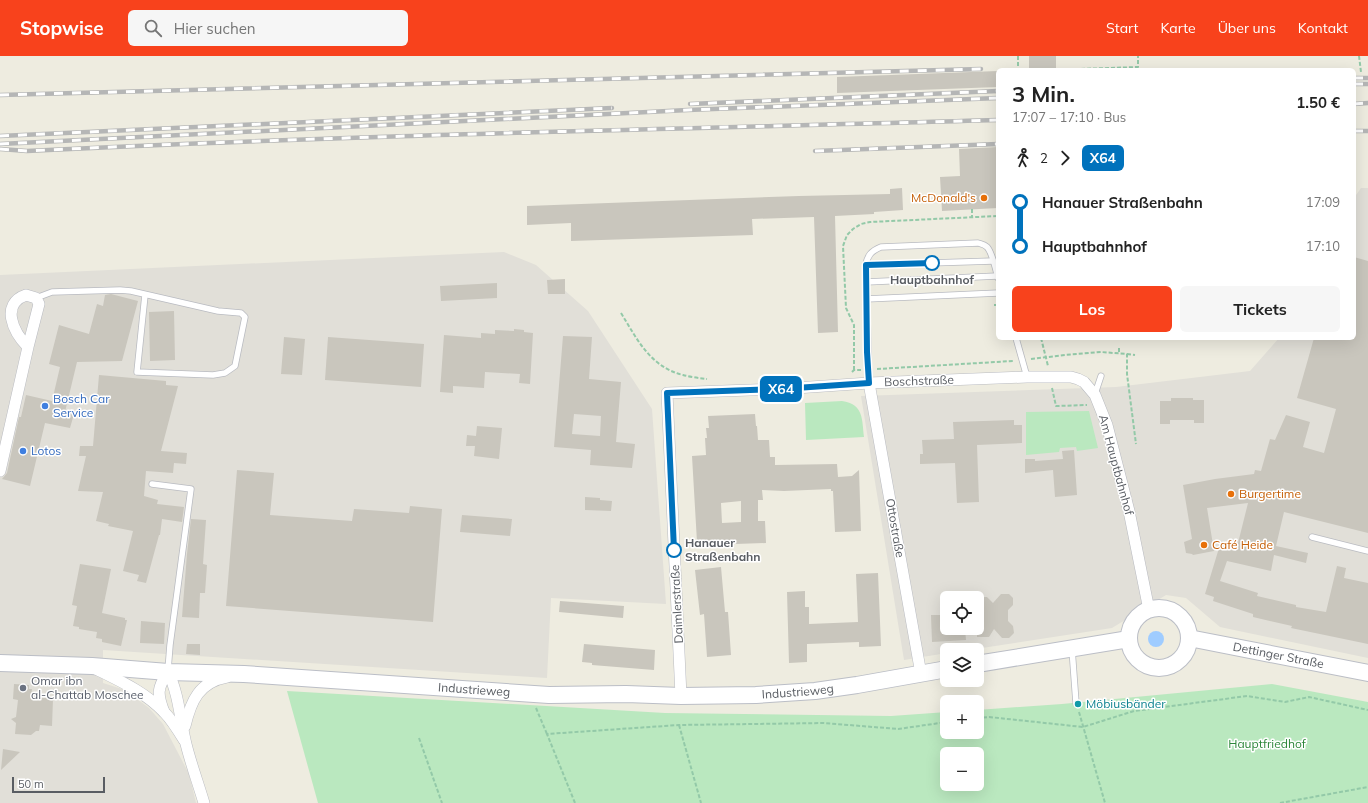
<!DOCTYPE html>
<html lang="de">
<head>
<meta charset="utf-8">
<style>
	body { margin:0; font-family:Mulish,sans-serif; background:#f6f6f6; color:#222; height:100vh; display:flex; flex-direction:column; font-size:15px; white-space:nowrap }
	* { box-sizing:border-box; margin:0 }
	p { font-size:13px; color:#767676 }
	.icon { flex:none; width:22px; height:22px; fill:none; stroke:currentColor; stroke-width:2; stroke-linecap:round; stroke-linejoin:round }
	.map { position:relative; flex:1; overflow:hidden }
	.side { position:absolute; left:996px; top:12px; width:360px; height:272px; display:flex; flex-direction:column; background:#fff; border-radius:6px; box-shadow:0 4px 16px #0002 }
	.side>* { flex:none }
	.badge { padding:0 8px; border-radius:6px; font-size:14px; line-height:26px }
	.buttons { position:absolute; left:940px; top:535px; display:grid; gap:8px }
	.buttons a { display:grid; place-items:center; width:44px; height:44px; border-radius:6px; background:#fff; box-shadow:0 4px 16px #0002; font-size:20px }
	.scale { position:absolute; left:12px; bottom:10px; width:93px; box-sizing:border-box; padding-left:4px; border:2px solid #595d63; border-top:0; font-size:11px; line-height:14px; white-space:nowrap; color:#595d63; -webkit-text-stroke:3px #fff; paint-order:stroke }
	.map>.badge { position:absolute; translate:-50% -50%; box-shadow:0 0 0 2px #fff }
	.legs { display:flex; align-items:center; gap:6px; height:44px; padding:0 16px; font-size:13px }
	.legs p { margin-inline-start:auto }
	.headline { display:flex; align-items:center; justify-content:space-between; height:68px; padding:0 16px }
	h1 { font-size:22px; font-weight:700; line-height:30px }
	.primary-button { display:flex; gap:8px; margin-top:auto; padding:8px 16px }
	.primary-button a { flex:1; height:46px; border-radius:6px; background:#f8421c; color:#fff; font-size:16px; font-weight:700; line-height:46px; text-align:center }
	.primary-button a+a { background:#f6f6f6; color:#222 }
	ul { padding:0 16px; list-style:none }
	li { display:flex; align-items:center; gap:14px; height:44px; font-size:15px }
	li i { display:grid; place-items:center; width:6px; height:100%; margin:0 5px; background:currentColor }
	li i::after { content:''; width:10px; height:10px; margin:-5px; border:3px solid; border-radius:50%; background:#fff }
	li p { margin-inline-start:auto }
	li:first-child i { background:linear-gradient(#0000 50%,currentColor 0) }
	li:last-child i { background:linear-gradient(currentColor 50%,#0000 0) }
	header { display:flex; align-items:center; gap:24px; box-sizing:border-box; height:56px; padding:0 20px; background:#f8421c; color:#fff }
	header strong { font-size:19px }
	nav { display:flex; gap:22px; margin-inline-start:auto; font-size:14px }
	.search { width:280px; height:36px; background:#f6f6f6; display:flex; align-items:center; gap:10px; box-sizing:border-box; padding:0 14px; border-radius:6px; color:#767676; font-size:15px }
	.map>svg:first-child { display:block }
	.industrial { fill:#e1dfd8; fill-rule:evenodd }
	.green { fill:#bae8bf; fill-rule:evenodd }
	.water { fill:#9fccff }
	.building { fill:#c9c6bd; fill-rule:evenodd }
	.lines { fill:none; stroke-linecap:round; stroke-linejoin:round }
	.lane-casing { stroke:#b9bbc1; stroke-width:7 }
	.street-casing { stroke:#b9bbc1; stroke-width:12 }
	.secondary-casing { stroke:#bbbec6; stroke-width:18 }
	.path { stroke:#93c9a8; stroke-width:2; stroke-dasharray:4 2; stroke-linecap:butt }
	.lane { stroke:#fff; stroke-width:5.5 }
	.street { stroke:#fff; stroke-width:11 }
	.secondary { stroke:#fff; stroke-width:16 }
	.rail-casing { stroke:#b5b6b6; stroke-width:4.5 }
	.rail { stroke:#fff; stroke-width:3; stroke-dasharray:9; stroke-linecap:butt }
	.line-1-casing { stroke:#fff; stroke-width:9 }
	.line-1 { stroke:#0072bc; stroke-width:6 }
	.food-dot { fill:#e8710a; stroke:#fff; stroke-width:1.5 }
	.stop-1-dot { fill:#fff; stroke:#0072bc; stroke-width:2 }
	.shop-dot { fill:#3f7fe0; stroke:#fff; stroke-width:1.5 }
	.worship-dot { fill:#6b7280; stroke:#fff; stroke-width:1.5 }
	.culture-dot { fill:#0f9aa8; stroke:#fff; stroke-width:1.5 }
	.labels { text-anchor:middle; stroke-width:3; stroke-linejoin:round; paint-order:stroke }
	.food-label { font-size:12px; fill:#c56008; stroke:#fff; text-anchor:start }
	.stop-label { font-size:12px; font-weight:bold; fill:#595d63; stroke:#fff }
	.street-label { font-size:12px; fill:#595d63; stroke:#fff }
	.shop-label { font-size:12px; fill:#366cbe; stroke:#fff; text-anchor:start }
	.worship-label { font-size:12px; fill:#5b616d; stroke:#fff; text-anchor:start }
	.culture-label { font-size:12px; fill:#0d838f; stroke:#fff; text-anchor:start }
	.park-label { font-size:12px; fill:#2d873a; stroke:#fff }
</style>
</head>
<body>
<header>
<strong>Stopwise</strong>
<div class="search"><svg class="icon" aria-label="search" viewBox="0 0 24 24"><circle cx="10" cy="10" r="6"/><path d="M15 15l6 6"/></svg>Hier suchen</div>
<nav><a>Start</a><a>Karte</a><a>Über uns</a><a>Kontakt</a></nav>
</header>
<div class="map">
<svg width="1368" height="747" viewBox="0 0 1368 747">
	<rect width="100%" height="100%" fill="#eeece0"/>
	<g class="industrial">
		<path d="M1361,132H1368V602L1220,571L1186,542L1166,539L1112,572L969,594H947V597L904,604L861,340L1116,331L1250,315L1279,282H1354V142ZM947,542H977V572H947Z"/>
		<path d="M504,196L536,209L588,255L652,353L666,548L551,542L547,622L103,594V627L125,634L149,652L163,668L189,718L196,747H0V219Z"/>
	</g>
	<g class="green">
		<path d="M842,345C864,348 862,364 864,381L806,384L805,347Z"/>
		<path d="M1089,355L1098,392L1077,395L1076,391L1060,392L1059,396L1026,399V356Z"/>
		<path d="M1272,628L1368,646V747H318L287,635L665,657L891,660L947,656V676H977V654L1062,648ZM947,698H977V728H947Z"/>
	</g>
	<circle class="water" cx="1156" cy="583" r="8"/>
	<g class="building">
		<rect x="1029" y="0" width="27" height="14"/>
		<path d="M998,15V31L837,37V21Z"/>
		<path d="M998,91V152L942,155L940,121L960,120L959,93Z"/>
		<path d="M902,132L903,154L874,156V158L835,160L838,276L818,277L814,161L752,163L753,179L571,185V167L527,169V150L799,140L890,138V133Z"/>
		<path d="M1354,201L1368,205V477L1284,456L1276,490L1308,497L1306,507L1274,499L1271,515L1227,505L1220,525L1258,537L1257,540L1296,549V551L1326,556L1337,510L1346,512L1344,522L1368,527V588L1291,572L1292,570L1253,561V558L1213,545L1214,541L1205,538L1219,492L1236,495L1248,447L1207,452L1214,495L1193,499L1192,498L1186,497L1184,486L1192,483L1183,429L1215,423L1254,418L1255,414L1261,415L1270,383L1275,384L1286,359L1310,366L1303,391L1324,397L1336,353L1297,342L1314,282H1354Z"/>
		<path d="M565,223V238H548L547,224Z"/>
		<path d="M497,227V242L441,245L440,230Z"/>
		<path d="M111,238L138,245L122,305L77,306L65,356L74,358L70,372L45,367L30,430L2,423L7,417L19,361H21L26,339L52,345L60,311L49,308L59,269L89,278L97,248L103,250L105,239Z"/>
		<path d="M174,255L175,304L150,305L149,256Z"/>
		<path d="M514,273L524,274V276L533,277L530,328L519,327L520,318L485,316L484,332L453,330V337L440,336L444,279L481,282V277L495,278V274L514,275Z"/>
		<path d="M563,280L592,281L589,323L621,326L616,386L635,388L632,412L590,409L591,394L554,391ZM574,358L601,360L600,380L572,378Z"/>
		<path d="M284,281L305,283L302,319L281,318Z"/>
		<path d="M328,281L424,288L421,331L325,324Z"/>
		<path d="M99,319L166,325V329L178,330L161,395L187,397L186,408L174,407L173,417L146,415L144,440L158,444L157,448L184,451L182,466L162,463L160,479H159L146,527L137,525L139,519L123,515L133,475L108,470L109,468L96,465L103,436L78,435L86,400H79L80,390H93Z"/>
		<path d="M1171,342H1193V344H1204V367H1194V364H1170V368H1160V345H1171Z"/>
		<path d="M755,358L756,370H757L758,384H769L770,401H775V409L837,408L838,421L852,420L859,414L861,475L835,476L833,435H831V433L784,435L762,434L763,444H758V465H765L766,487L735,488V484L697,486L692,400L706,399L705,382H707L706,372H709L708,360ZM741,445V466L722,467L721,447Z"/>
		<path d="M1014,364V369H1022V387L977,389L979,446L957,447L955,407L920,408V398H923L922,384L954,383L953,366Z"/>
		<path d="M477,370L502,372L499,403L474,400L475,390H466L467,379L476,380Z"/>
		<path d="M1074,394L1077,439L1055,441L1053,414L1025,417V403H1035V405L1063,403L1062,395Z"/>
		<path d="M237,414L274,417L270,459L352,465L354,453L409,457L410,450L442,453L433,566L226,550Z"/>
		<path d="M585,441L600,442V444L612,445L611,455L585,454Z"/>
		<path d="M462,459L512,463L510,480L460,476Z"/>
		<path d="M191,463L206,464L203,508L207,509L205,537H200L199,562L182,561L187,498Z"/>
		<path d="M80,508L111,513L102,557L125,562V564H127L121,590L102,586V583L96,582L97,576L79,573V571L73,570L77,550L72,549Z"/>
		<path d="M721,511L725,556H728L731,599L707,601L704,558L700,559L695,514Z"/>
		<path d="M878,517L881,590L859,591V586L807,588V606L789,607L787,536L805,535V551H809V568L858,566L856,518Z"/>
		<path d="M1001,538H1009L1013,542V549L1008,554V565L1013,570L1014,577L1009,582H1002L994,573L989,581H977V541H987L993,547Z"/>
		<path d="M560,545L624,550L623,562L559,556Z"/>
		<path d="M931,559H947V572H949V574L965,573L966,584L932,586Z"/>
		<path d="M141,565L165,567L164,588L140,587Z"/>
		<path d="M187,588H200V599L186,598Z"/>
		<path d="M584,588L655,594L654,614L592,609V607L582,606Z"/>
		<path d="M14,628L29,629V633H32L31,640L53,643L52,670L40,669L39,675H36L31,679L15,678L16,667L11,663L16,661L18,644L13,643Z"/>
		<path d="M3,693L20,696L1,714Z"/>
	</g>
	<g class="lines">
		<defs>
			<g id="lane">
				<path d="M866,209L993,205"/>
				<path d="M866,226L997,220"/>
				<path d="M36,242L52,236L120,234L131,235L218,255L241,257L245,261L235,310L225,317L213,319L137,316L145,239"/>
				<path d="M866,243L998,237"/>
				<path d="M1016,282L1027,321"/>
				<path d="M869,327L866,209C867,200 871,195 881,191L978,187C981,188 984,188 987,191C992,196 996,214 998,222"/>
				<path d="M1095,338L1101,320"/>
				<path d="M152,428L191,433L170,589L168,614"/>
				<path d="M1312,481L1368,495"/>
				<path d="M1072,593L1076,647"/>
			</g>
			<g id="street">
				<path d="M869,327L921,618"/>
				<path d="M0,415L28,291L39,248L36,242L26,239C0,248 13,276 28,291"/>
				<path d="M96,613C120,625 145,636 164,656C172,664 178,674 184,684"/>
				<path d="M681,640L667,337L781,333L869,327L1027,321H1071L1078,323L1084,326L1095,339L1107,369L1129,455L1149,554"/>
				<path d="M164,656C157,638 157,632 168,616C179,638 180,664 186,688C191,708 198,727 204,747"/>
				<path d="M185,670C191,645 199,626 227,621"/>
			</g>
			<g id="secondary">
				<circle cx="1159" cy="582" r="30"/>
				<path id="s1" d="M1189,582L1368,617"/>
				<path id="s2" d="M0,607L92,610L168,616L244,618L549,639L626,638L681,640L756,639L815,635L857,629L947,613"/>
				<path d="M977,608L1129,583"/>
			</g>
		</defs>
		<use href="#lane" class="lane-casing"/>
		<use href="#street" class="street-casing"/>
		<use href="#secondary" class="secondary-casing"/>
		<g class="path">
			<path d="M1018,0V14"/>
			<path d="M1359,0L1361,16"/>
			<path d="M1051,14L1138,11V0"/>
			<path d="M972,153V161"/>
			<path d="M994,249H998"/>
			<path d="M621,257C637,283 650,311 683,319C690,321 699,322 707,323"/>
			<path d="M1041,282L1048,310"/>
			<path d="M1119,292V297"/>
			<path d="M1127,298L1135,299"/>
			<path d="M1031,303L1065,299L1101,296L1127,298V318L1136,388"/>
			<path d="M877,313L1013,305"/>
			<path d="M854,314V269L846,252L843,190L847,179L853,173L861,168L870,166L998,160"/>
			<path d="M852,316L854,314H861"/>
			<path d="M1052,332L1056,350L1087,349"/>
			<path d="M536,652L547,678"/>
			<path d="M1079,656L1105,747"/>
			<path d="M977,662L989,661L1083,671L1134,655L1247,640L1285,646L1309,641L1368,654"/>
			<path d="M679,669L701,747"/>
			<path d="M419,682L442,747"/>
			<path d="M575,747L547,678L679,669L824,667L898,673L947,666"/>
			<path d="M1280,747L1368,731"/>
		</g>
		<use href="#lane" class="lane"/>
		<use href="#street" class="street"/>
		<use href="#secondary" class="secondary"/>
		<defs>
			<g id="rail">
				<path d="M1354,22H1368"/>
				<path d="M1354,28H1368"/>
				<path d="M0,39L981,13"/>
				<path d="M690,48L998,35"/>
				<path d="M1354,48L1368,47"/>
				<path d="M1354,75H1368"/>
				<path d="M0,80L612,52"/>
				<path d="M0,88L688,54L998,42"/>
				<path d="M0,93L27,95C350,79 674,73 998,64"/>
				<path d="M815,95L998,88"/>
			</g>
		</defs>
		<use href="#rail" class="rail-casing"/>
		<use href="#rail" class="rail"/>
	</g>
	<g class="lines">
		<defs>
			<path id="line-1" d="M674,494L667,337L781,333L869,327L867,296L866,209L932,207"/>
		</defs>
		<use href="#line-1" class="line-1-casing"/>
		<use href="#line-1" class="line-1"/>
	</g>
	<g class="food-dot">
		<circle cx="984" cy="142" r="4"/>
		<circle cx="1231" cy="438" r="4"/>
		<circle cx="1204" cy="489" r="4"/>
	</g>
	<g class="stop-1-dot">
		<circle cx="932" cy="207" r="7"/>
		<circle cx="674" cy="494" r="7"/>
	</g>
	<g class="shop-dot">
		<circle cx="45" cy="350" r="4"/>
		<circle cx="23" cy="395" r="4"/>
	</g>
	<circle class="worship-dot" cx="23" cy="632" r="4"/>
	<circle class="culture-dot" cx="1078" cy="648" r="4"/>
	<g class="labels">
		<g class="food-label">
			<text x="976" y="146" text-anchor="end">McDonald's</text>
			<text x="1239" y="442">Burgertime</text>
			<text x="1212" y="493">Café Heide</text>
		</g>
		<g class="stop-label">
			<text x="932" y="228">Hauptbahnhof</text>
			<text x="685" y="491" text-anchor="start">Hanauer<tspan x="685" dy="14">Straßenbahn</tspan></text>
		</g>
		<g class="street-label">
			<text transform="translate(919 325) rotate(-2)" y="4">Boschstraße</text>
			<text transform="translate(1116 409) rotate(75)" y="4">Am Hauptbahnhof</text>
			<text transform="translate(895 472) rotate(80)" y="4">Ottostraße</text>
			<text transform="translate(677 548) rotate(-93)" y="4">Daimlerstraße</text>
			<text dy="4" stroke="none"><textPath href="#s1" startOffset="91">Dettinger Straße</textPath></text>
			<text dy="4" stroke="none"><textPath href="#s2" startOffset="475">Industrieweg</textPath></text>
			<text dy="4" stroke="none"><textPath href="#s2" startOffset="799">Industrieweg</textPath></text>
		</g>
		<g class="shop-label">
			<text x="53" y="347">Bosch Car<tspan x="53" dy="14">Service</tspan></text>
			<text x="31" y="399">Lotos</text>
		</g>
		<g class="worship-label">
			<text x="31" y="629">Omar ibn<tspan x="31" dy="14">al-Chattab Moschee</tspan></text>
		</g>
		<g class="culture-label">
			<text x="1086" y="652">Möbiusbänder</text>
		</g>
		<g class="park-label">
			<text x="1267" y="692">Hauptfriedhof</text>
		</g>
	</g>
</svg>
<div class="buttons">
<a><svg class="icon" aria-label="locate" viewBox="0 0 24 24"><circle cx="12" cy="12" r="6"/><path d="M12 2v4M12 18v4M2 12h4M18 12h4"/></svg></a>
<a><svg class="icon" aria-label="layers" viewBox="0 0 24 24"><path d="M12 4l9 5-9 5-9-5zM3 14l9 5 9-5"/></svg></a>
<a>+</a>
<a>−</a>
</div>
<div class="scale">50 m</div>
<b class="badge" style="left:781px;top:333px;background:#0072bc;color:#fff">X64</b>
<section class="side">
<div class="headline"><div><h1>3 Min.</h1><p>17:07 – 17:10 · Bus</p></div><b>1.50 €</b></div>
<div class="legs"><svg class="icon" aria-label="walk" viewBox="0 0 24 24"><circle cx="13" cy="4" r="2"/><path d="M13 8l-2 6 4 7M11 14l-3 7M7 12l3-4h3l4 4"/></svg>2<svg class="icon" aria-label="forward" viewBox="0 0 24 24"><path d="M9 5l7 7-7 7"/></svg><b class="badge" style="background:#0072bc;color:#fff">X64</b></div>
<ul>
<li><i style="color:#0072bc"></i><b>Hanauer Straßenbahn</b><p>17:09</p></li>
<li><i style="color:#0072bc"></i><b>Hauptbahnhof</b><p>17:10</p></li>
</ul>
<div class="primary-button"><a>Los</a><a>Tickets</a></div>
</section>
</div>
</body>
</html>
